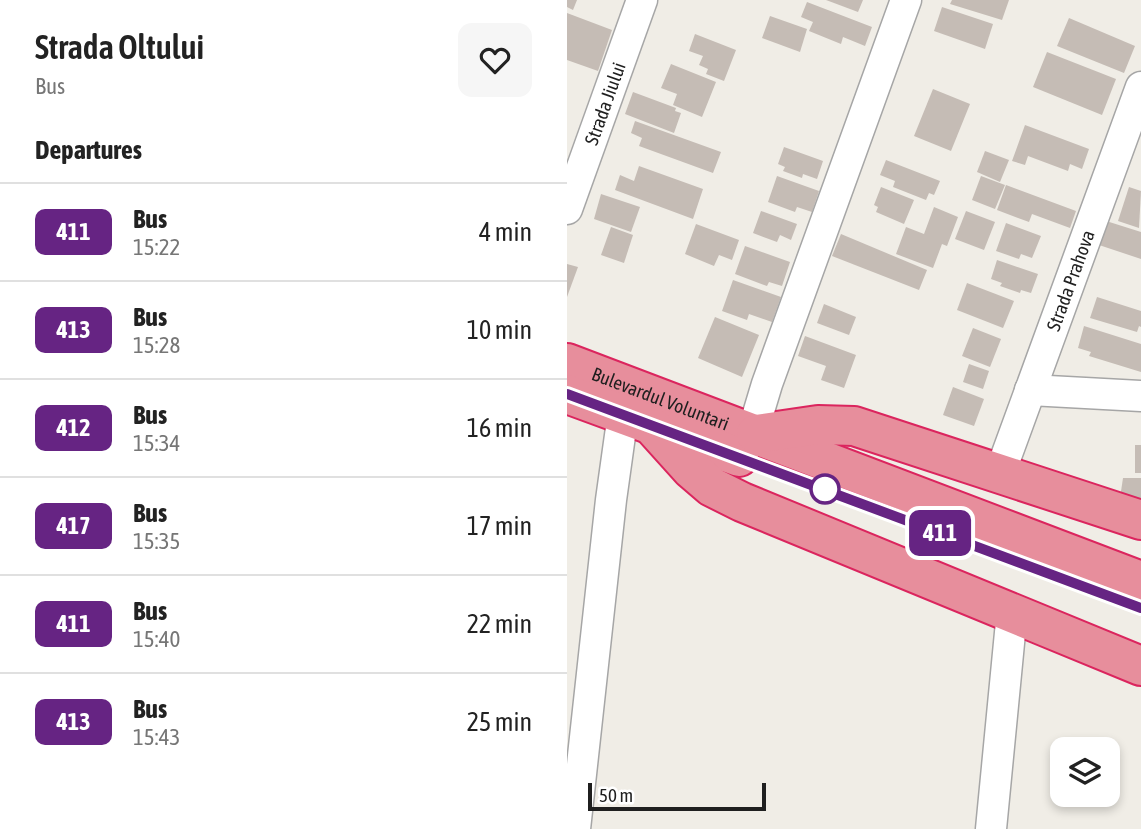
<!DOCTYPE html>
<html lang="en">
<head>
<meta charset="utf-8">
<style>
	body { margin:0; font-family:"Asap Condensed",sans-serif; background:#f6f6f6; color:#222; height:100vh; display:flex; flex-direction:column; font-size:26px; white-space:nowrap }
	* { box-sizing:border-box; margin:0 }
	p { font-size:23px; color:#767676 }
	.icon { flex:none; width:38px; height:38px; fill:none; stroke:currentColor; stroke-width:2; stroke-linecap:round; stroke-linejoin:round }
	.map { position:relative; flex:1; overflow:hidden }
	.drawer { display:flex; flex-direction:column; background:#fff; width:567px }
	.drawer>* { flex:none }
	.badge { padding:0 14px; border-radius:10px; font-size:24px; line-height:46px }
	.fabs { position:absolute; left:483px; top:737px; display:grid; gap:14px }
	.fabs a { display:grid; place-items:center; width:70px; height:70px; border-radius:14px; background:#fff; box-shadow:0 4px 10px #0003; font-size:35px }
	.scale { position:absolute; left:21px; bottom:18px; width:178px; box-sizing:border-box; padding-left:7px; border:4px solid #1f1f1f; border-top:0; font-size:19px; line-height:24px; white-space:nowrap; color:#1f1f1f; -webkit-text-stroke:5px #fff; paint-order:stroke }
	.map>.badge { position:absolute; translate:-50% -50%; box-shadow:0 0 0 4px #fff }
	h2 { padding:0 35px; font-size:26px; line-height:63px }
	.round { display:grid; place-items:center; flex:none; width:74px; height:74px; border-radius:14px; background:#f6f6f6 }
	.overview { display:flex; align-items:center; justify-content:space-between; height:119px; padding:0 35px }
	h1 { font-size:33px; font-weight:600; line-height:52px }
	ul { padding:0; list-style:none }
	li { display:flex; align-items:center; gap:21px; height:98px; padding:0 35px; border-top:2px solid #e0e0e0 }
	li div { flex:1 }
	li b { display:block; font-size:26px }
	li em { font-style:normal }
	li .badge { min-width:77px; font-weight:700; text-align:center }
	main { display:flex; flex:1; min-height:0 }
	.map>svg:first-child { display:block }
	.building { fill:#c5bcb5 }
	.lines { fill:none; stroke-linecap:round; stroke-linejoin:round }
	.minor-casing { stroke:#a6a6a6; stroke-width:33 }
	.highway-casing { stroke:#db255e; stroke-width:42 }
	.minor { stroke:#fff; stroke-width:30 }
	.highway { stroke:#e78e9c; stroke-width:38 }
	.line-casing { stroke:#fff; stroke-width:16 }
	.line { stroke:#662483; stroke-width:10 }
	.stop-dot { fill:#fff; stroke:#662483; stroke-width:3.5 }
	.labels { text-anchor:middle; stroke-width:7; stroke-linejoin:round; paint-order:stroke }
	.street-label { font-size:19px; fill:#1f1f1f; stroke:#fff }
</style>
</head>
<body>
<main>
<section class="drawer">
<div class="overview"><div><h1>Strada Oltului</h1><p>Bus</p></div><a class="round"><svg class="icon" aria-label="heart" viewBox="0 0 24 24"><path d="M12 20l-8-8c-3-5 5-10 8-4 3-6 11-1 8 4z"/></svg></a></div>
<h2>Departures</h2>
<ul>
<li><span class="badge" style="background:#662483;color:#fff">411</span><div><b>Bus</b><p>15:22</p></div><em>4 min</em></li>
<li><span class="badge" style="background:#662483;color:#fff">413</span><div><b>Bus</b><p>15:28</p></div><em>10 min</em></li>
<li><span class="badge" style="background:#662483;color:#fff">412</span><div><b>Bus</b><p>15:34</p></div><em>16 min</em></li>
<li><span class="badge" style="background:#662483;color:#fff">417</span><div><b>Bus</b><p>15:35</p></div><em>17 min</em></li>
<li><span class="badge" style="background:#662483;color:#fff">411</span><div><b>Bus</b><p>15:40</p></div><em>22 min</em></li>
<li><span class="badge" style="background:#662483;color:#fff">413</span><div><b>Bus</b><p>15:43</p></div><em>25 min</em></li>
</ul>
</section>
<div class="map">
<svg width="574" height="829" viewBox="0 0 574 829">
	<rect width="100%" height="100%" fill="#f0ede6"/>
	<g class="building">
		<path d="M0,0H10L6,10L0,7Z"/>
		<path d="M259,0H296L291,12Z"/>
		<path d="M385,0H442L435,20L383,4Z"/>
		<path d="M240,2L305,27L298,46L276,37L274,44L242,31L246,22L234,17Z"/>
		<path d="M375,7L426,24L418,49L367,31Z"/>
		<path d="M0,13L45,30L31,71L0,60Z"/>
		<path d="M203,16L240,29L233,52L195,38Z"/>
		<path d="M502,18L568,46L557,73L490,46Z"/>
		<path d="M128,34L169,50L157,81L139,74L141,69L132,65L136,56L122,51Z"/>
		<path d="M480,52L549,79L535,115L466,87Z"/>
		<path d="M104,64L149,82L135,117L106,105L110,94L94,88Z"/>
		<path d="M366,89L403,104L384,151L347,136Z"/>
		<path d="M66,92L109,108L108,111L114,113L107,133L58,114Z"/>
		<path d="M68,121L154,152L146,173L72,146L75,138L64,133Z"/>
		<path d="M458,125L522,149L515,169L503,164L501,171L461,156L458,165L445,161Z"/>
		<path d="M217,147L256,161L250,179L236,174L235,178L216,171L218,167L211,164Z"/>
		<path d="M418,151L442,160L433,182L410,172Z"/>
		<path d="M319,160L373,181L367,195L362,193L359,200L326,187L328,181L313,175Z"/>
		<path d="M72,166L136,189L126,219L48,190L53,175L67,181Z"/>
		<path d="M210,176L252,191L245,212L230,207L228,212L201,202Z"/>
		<path d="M414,176L438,185L428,209L405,200Z"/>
		<path d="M439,185L509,211L503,228L465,214L462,222L430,210Z"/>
		<path d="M314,187L347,200L337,224L309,212L311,207L307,205Z"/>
		<path d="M562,187L574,191L572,228L551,221Z"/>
		<path d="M34,194L73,207L64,232L27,219Z"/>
		<path d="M367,207L391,217L380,246L375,244L366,268L329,254L339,227L357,234Z"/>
		<path d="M194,211L230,224L224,240L213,235L210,242L186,233Z"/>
		<path d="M399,211L428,222L417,250L388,239Z"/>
		<path d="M536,220L574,232V259L529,244Z"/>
		<path d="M439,223L474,236L465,258L454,254L452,259L429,251Z"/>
		<path d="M129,224L172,240L165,260L152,255L147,266L118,254Z"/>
		<path d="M44,227L66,235L57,263L34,255Z"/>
		<path d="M274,234L360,270L352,290L265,256Z"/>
		<path d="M178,246L223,262L215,286L202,282L200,286L168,274Z"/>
		<path d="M430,260L471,274L464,293L454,290L453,293L433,286L435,283L424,279Z"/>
		<path d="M0,264L11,267L0,297Z"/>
		<path d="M166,280L214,297L205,322L182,314L180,320L155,311Z"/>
		<path d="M400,283L447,301L436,328L390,310Z"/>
		<path d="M530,297L574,311V327L572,326L570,332L523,318Z"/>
		<path d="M257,304L289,317L282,335L250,323Z"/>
		<path d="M148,317L192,335L175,377L131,358Z"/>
		<path d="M517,326L574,344V372L522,356L524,352L511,348Z"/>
		<path d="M406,328L434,339L423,367L395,356Z"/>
		<path d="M238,336L289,355L277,388L254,380L259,366L231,356Z"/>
		<path d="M402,364L422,371L416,389L396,382Z"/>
		<path d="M386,387L417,399L407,426L376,415Z"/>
		<rect x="568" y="445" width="6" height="28"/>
		<path d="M556,478H574V504L553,498Z"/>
	</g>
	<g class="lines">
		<defs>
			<g id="minor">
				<path id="s1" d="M0,209L75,0"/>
				<path d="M463,390L574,396"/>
				<path d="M185,434L200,384L339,0"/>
				<path id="s2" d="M433,473L574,87"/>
				<path d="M8,829L44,500L56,414"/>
				<path d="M424,829L445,612"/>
			</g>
			<g id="highway">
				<path id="s3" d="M0,363L574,581"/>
				<path d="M0,394L172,457"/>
				<path d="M88,429L124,469L145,487L175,502L574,666"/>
				<path d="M189,434L251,425L287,426L574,520"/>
			</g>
		</defs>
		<use href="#minor" class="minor-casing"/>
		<use href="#highway" class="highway-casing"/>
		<use href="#minor" class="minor"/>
		<use href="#highway" class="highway"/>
	</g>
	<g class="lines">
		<defs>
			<path id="line" d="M0,394L574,608"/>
		</defs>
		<use href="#line" class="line-casing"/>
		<use href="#line" class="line"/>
	</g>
	<circle class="stop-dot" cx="258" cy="489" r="14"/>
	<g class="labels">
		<g class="street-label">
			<text dy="7" stroke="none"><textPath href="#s1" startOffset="112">Strada Jiului</textPath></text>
			<text dy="7" stroke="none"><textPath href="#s2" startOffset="205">Strada Prahova</textPath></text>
			<text dy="7" stroke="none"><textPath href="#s3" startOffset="100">Bulevardul Voluntari</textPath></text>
		</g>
	</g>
</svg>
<div class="fabs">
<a><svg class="icon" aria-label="layers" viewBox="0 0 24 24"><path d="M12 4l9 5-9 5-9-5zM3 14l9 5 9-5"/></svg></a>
</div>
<div class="scale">50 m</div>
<b class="badge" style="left:373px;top:533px;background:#662483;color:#fff">411</b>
</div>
</main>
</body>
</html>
